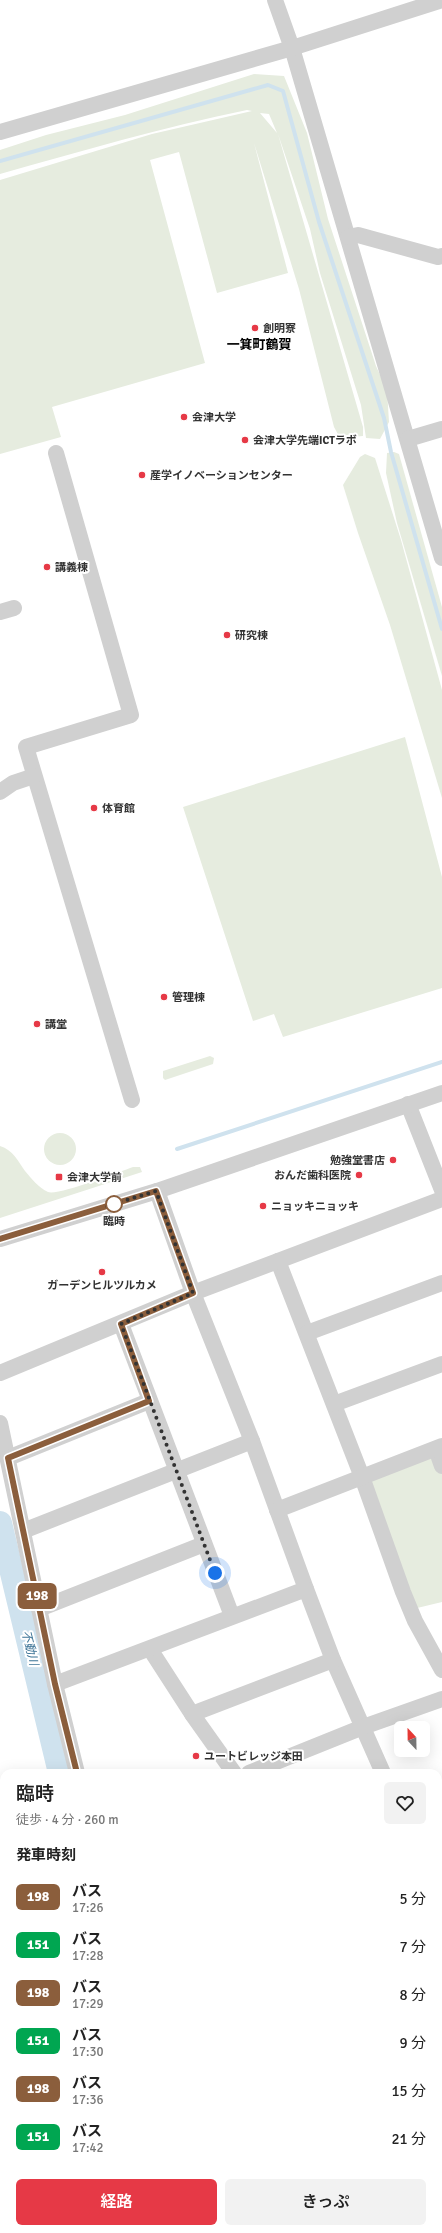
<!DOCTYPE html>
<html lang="ja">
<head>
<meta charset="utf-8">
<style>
	body { margin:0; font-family:Signika,"Noto Sans JP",sans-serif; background:#f2f2f2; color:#222; height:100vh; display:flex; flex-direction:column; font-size:15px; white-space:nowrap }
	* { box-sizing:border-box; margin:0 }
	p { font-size:13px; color:#767676 }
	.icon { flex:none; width:22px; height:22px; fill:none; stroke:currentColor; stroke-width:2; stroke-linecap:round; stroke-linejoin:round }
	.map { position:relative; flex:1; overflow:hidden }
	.panel { position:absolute; left:0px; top:1769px; width:442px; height:464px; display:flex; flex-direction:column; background:#fff; border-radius:12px 12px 0 0; box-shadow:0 4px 16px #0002 }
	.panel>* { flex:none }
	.badge { padding:0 8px; border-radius:6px; font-size:14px; line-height:26px }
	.needle { width:26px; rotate:338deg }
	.tools { position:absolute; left:394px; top:1721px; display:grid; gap:8px }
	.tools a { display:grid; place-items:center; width:36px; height:36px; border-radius:6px; background:#fff; box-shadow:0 4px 16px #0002; font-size:20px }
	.you { position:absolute; width:20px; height:20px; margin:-10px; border:3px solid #fff; border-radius:50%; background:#1a73e8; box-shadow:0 0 0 6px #1a73e833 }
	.map>.badge { position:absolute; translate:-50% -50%; box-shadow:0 0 0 2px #fff }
	h2 { padding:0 16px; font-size:15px; line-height:36px }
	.round { display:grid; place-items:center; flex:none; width:42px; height:42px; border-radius:6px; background:#f2f2f2 }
	.headline { display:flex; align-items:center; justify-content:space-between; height:68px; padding:0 16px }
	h1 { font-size:19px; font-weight:600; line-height:30px }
	.cta { display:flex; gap:8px; margin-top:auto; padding:8px 16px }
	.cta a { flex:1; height:46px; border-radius:6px; background:#e63946; color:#fff; font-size:16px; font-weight:600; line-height:46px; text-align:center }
	.cta a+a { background:#f2f2f2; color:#222 }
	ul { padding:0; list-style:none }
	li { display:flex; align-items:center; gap:12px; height:48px; padding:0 16px }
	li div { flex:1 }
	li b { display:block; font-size:15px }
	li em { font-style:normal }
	li .badge { min-width:44px; font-weight:700; text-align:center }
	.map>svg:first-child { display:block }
	.green { fill:#e6ecdf; fill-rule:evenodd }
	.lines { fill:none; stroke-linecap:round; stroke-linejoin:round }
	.stream { stroke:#cfe2ee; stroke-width:4 }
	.river { stroke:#cfe2ee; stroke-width:24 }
	.minor { stroke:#d0d0d0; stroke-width:16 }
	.highway { stroke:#9a9a9a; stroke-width:22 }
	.line-casing { stroke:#fff; stroke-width:9 }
	.line { stroke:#8b5e3c; stroke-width:6 }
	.walk { stroke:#333; stroke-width:4; stroke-dasharray:0 7.2 }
	.poi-dot { fill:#e63946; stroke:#fff; stroke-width:1.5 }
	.stop-dot { fill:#fff; stroke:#8b5e3c; stroke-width:2 }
	.labels { text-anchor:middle; stroke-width:4; stroke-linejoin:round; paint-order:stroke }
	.poi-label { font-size:11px; font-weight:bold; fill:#333; stroke:#fff; text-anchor:start }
	.stop-label { font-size:11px; font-weight:bold; fill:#333; stroke:#fff }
	.water-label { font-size:12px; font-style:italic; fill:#3f7597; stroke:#fff }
	.quarter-label { font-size:13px; font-weight:bold; fill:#000; stroke:#fff }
</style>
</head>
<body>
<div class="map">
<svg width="442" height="2233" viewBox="0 0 442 2233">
	<rect width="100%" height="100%" fill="#fff"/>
	<g class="green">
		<path d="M254,74L284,76L307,133L328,219L376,366L387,390L389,422L380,439L366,438L361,405L320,273L310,229L278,134L363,427V436L340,438L334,427L299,289L254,143L288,273L217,293L179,152L150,160L205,363L52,407L61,437L0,454V180L152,134L252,111L247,110C163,127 82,151 0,174V150L46,135L125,115ZM260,113L269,114L277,133Z"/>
		<path d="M394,452L399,454L442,607V676L397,523L386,473L387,453Z"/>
		<path d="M365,454L375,458L401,540L442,690V798L390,625L358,533L343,485L360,457Z"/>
		<path d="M405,737L442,877V988L283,1037L274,1014L253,1021L183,807Z"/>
		<path d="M210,1056L214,1058L213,1064L165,1080L163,1078V1071Z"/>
		<circle cx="60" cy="1149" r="16"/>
		<path d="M0,1146C13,1150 18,1161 25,1171C31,1178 39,1188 48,1192C58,1196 119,1172 133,1167H140L142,1172L0,1218Z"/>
		<path d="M434,1454L442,1474V1602L413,1609L367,1480Z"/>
	</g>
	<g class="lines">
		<g class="stream">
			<path d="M0,161L268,85L283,91L319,222L384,418L391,452L442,629"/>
			<path d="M177,1149L442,1062"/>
		</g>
		<g class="river">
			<path d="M0,1523L60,1773"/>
			<path d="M438,2226L442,2228"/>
		</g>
		<g class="minor">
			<path d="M275,0L292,48L442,558"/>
			<path d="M0,132L292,48L442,0"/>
			<path d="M348,237L358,235L438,257L442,256"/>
			<path d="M408,439L442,429"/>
			<path d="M56,453L131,715L26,747L132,1100"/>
			<path d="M0,612L14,608"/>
			<path d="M0,792L13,783L34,776"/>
			<path d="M408,1104L442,1190"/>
			<path d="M157,1191L193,1293L252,1441L306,1589L333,1660L383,1773"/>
			<path d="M0,1239L157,1191L442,1093"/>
			<path d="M278,1261L362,1477L403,1592L415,1621L442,1670"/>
			<path d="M121,1324L232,1616"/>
			<path d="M307,1333L442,1283"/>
			<path d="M0,1373L193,1293L442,1199"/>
			<path d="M334,1404L442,1364"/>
			<path d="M0,1423L55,1684L77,1773"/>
			<path d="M436,1449L442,1466"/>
			<path d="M8,1458L149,1401"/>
			<path d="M277,1510L442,1446"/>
			<path d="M23,1531L252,1441"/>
			<path d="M39,1609L204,1544"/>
			<path d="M150,1649L192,1714L234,1773"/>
			<path d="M55,1684L306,1589"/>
			<path d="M192,1714L333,1660"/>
			<path d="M249,1773L363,1727L442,1699"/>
			<path d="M0,1887H4"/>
			<path d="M0,1948H4"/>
			<path d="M0,2043L4,2047"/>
			<path d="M438,2173L442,2171"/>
			<path d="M67,2229L68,2233"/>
			<path d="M160,2229L161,2233"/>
			<path d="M339,2229L341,2233"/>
			<path d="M424,2229L425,2233"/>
		</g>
		<g class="highway">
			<path d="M438,1982L442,1981"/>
			<path d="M438,2004L442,2002"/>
			<path d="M0,2134L4,2132"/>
			<path d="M0,2156L4,2155"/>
		</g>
	</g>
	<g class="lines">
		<defs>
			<path id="line" d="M0,1239L156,1191L193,1293L121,1324L149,1401L8,1458L55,1684L77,1773"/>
		</defs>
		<use href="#line" class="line-casing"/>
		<use href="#line" class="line"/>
		<path class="walk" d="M114,1204L107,1206L156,1191L193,1293L121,1324L215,1573"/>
	</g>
	<g class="poi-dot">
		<circle cx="255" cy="328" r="4"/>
		<circle cx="184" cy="417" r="4"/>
		<circle cx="245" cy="440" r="4"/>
		<circle cx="142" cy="475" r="4"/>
		<circle cx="47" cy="567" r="4"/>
		<circle cx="227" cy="635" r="4"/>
		<circle cx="94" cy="808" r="4"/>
		<circle cx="164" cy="997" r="4"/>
		<circle cx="37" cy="1024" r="4"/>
		<circle cx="393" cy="1160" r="4"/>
		<circle cx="359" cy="1175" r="4"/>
		<rect x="55" y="1173" width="8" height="8" rx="2"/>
		<circle cx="263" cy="1206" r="4"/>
		<circle cx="102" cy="1272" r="4"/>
		<circle cx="196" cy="1756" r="4"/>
	</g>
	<circle class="stop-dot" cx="114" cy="1204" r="8"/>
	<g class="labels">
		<g class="poi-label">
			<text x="263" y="332">創明寮</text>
			<text x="192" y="421">会津大学</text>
			<text x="253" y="444">会津大学先端ICTラボ</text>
			<text x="150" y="479">産学イノベーションセンター</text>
			<text x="55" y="571">講義棟</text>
			<text x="235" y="639">研究棟</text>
			<text x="102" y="812">体育館</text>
			<text x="172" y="1001">管理棟</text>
			<text x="45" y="1028">講堂</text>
			<text x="385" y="1164" text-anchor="end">勉強堂書店</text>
			<text x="351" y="1179" text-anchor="end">おんだ歯科医院</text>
			<text x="67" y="1181">会津大学前</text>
			<text x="271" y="1210">ニョッキニョッキ</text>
			<text x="102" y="1289" text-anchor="middle">ガーデンヒルツルカメ</text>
			<text x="204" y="1760">ユートビレッジ本田</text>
		</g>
		<g class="stop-label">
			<text x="114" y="1225">臨時</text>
		</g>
		<g class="water-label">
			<text transform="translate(30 1648) rotate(76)" y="4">不動川</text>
		</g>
		<g class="quarter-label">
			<text x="259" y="349">一箕町鶴賀</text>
		</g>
	</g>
</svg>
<div class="tools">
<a><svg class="needle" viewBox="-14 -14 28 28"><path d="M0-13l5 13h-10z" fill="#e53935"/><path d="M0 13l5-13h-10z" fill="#767676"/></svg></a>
</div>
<div class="you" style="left:215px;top:1573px"></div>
<b class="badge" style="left:37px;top:1596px;background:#8b5e3c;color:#fff">198</b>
<section class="panel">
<div class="headline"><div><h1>臨時</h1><p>徒歩 · 4 分 · 260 m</p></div><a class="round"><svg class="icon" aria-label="heart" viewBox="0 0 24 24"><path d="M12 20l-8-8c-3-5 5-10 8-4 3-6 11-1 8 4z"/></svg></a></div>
<h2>発車時刻</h2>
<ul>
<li><span class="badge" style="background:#8b5e3c;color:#fff">198</span><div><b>バス</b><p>17:26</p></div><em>5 分</em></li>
<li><span class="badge" style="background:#00a651;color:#fff">151</span><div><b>バス</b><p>17:28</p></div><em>7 分</em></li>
<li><span class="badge" style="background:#8b5e3c;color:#fff">198</span><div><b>バス</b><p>17:29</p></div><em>8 分</em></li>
<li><span class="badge" style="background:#00a651;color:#fff">151</span><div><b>バス</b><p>17:30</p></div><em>9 分</em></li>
<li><span class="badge" style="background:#8b5e3c;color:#fff">198</span><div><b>バス</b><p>17:36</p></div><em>15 分</em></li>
<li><span class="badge" style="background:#00a651;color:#fff">151</span><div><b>バス</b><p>17:42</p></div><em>21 分</em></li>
</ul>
<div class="cta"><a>経路</a><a>きっぷ</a></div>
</section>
</div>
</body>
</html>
